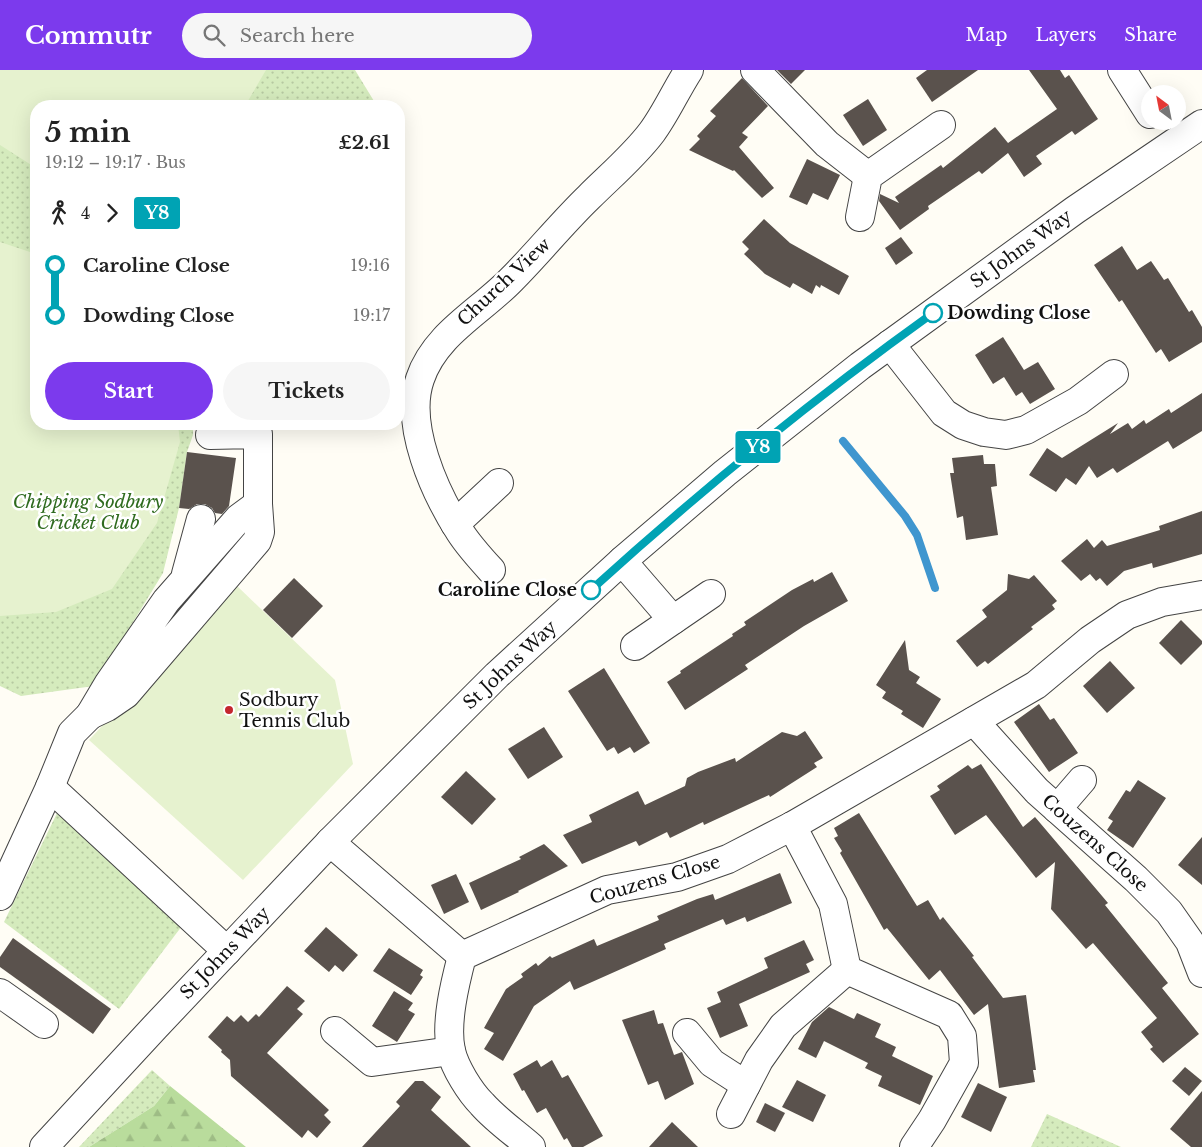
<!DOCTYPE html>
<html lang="en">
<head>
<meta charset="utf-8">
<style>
	body { margin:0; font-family:"Libre Baskerville",serif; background:#f6f6f6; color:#222; height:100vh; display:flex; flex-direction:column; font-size:19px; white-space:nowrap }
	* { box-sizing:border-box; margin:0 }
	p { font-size:16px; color:#767676 }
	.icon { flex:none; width:28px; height:28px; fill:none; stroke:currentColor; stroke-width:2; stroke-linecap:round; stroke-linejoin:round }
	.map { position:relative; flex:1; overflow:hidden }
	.panel { position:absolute; left:30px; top:30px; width:375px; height:330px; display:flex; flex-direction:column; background:#fff; border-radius:20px; box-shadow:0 5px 20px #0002 }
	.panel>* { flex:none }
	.badge { padding:0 10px; border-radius:4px; font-size:18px; line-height:32px }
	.needle { width:32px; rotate:328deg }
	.controls { position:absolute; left:1141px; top:15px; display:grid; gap:10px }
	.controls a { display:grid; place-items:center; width:45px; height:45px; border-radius:50%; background:#fff; box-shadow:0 5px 20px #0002; font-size:25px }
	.map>.badge { position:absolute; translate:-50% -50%; box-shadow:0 0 0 2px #fff }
	.legs { display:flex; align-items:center; gap:8px; height:55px; padding:0 15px; font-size:16px }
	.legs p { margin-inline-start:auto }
	.overview { display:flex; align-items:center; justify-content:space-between; height:85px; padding:0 15px }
	h1 { font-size:28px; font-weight:700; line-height:38px }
	.action { display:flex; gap:10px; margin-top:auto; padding:10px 15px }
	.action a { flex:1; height:58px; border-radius:30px; background:#7c3aed; color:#fff; font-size:20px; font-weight:700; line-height:58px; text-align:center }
	.action a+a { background:#f6f6f6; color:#222 }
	ul { padding:0 15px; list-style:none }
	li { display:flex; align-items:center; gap:18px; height:50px; font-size:19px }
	li i { display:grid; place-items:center; width:8px; height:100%; margin:0 6px; background:currentColor }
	li i::after { content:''; width:12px; height:12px; margin:-6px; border:4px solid; border-radius:50%; background:#fff }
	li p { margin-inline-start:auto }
	li:first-child i { background:linear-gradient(#0000 50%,currentColor 0) }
	li:last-child i { background:linear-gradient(currentColor 50%,#0000 0) }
	header { display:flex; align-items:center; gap:30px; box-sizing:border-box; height:70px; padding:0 25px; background:#7c3aed; color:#fff }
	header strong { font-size:24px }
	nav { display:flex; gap:28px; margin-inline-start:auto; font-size:18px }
	.search { width:350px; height:45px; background:#f6f6f6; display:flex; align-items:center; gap:12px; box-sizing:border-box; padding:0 18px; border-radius:28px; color:#767676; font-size:19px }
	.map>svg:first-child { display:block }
	.grass { fill:url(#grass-dots) }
	.forest { fill:url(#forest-firs) }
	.pitch { fill:#e6f2cf }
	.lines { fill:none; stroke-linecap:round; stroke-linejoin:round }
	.stream { stroke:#3f96cf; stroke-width:8 }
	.building { fill:#5a524d }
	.minor-casing { stroke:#444; stroke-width:30 }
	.minor { stroke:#fff; stroke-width:28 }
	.line-1-casing { stroke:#fff; stroke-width:11 }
	.line-1 { stroke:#00a3b4; stroke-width:8 }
	.stop-1-dot { fill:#fff; stroke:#00a3b4; stroke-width:2.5 }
	.poi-dot { fill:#c4262e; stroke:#fff; stroke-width:2 }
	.labels { text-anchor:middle; stroke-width:5; stroke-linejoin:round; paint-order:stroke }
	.street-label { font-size:18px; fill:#111; stroke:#fff }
	.stop-label { font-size:18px; font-weight:bold; fill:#111; stroke:#fff; text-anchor:start }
	.park-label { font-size:18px; font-style:italic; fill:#2f6b1f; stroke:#fff }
	.poi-label { font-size:18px; fill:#111; stroke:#fff; text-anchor:start }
</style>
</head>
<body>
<header>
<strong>Commutr</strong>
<div class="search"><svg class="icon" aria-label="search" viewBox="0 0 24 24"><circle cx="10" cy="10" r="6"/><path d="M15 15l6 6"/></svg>Search here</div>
<nav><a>Map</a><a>Layers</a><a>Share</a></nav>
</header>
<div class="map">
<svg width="1202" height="1077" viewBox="0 0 1202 1077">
	<defs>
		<pattern id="grass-dots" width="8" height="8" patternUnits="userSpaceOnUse" patternTransform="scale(1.25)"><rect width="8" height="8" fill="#d5ebbd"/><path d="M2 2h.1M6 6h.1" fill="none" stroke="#b6c8a1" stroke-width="1.8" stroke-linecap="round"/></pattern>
		<pattern id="forest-firs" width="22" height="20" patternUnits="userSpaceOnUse" patternTransform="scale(1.25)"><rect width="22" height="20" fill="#b9dc9c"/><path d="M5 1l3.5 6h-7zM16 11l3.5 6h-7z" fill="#9ebc85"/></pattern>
	</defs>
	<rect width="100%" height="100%" fill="#fffdf5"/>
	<g class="grass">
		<path d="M0,0H355L377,36H36V354H193V365L187,382L179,438L163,503L94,616L21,626L0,616Z"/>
		<path d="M60,737L185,852L119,939L4,852Z"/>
		<path d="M152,1000L170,1016L154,1036L89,1077H79Z"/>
		<path d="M1047,1044L1121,1077H1031Z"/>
	</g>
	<path class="forest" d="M170,1016L246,1077H89L154,1036Z"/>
	<g class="pitch">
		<path d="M0,0H266L245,36H36V98L0,75Z"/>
		<path d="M0,172L36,184V354H178L180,372L157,453L112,519L56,542L0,546Z"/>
		<path d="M235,514L335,610L353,694L243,810L89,670Z"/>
	</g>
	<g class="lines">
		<path class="stream" d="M843,371L905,446L917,465L935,518"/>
	</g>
	<g class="building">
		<path d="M777,0H805L791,14Z"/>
		<path d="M927,0H978L932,32L916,8Z"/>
		<path d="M1029,0H1060L1065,8L1069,5L1098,49L1075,65L1072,61L1036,86L1042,94L1024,107L1008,83L982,104L979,101L928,136L929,139L900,160L879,131L880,124L899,133L895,127L941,95L943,98L995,57L1008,73L1057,39Z"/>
		<path d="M742,8L768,36L742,63L748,67L739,77L774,118L762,128L734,100L733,101L689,80L700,69L697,66L716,46L710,41Z"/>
		<path d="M868,29L887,60L863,76L843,45Z"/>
		<path d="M807,89L840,105L828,130L813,123L807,135L789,127Z"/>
		<path d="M764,149L790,173L849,206L839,225L821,215L820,218L816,215L812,224L793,213L790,218L765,204L744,184L749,179L742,172Z"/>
		<path d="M901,167L913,183L896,195L885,178Z"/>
		<path d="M1122,176L1137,200L1151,191L1164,210L1168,208L1189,242L1192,240L1202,257V272L1169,292L1161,279L1156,283L1122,230L1119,232L1094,195Z"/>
		<path d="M1003,267L1024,300L1038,292L1055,319L1030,334L1022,322L1016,326L1004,307L993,314L975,285Z"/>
		<path d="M1202,323V361L1173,379L1168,371L1117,403L1113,398L1097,408L1089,396L1076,415L1066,408L1056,422L1029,405L1047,378L1062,388L1118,353L1110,364L1128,353L1132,359L1144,350L1146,354L1169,339L1171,343Z"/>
		<path d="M187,382L236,388L229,436L222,444L215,443L212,438L205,434H197L189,439L179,438Z"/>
		<path d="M983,385L984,394H995L997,416L991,417L998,465L966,470L963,446L957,448L950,403H954L952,388Z"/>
		<path d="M1202,441V484L1153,498L1152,493L1124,501L1107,516L1100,508L1096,511L1090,504L1081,511L1061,491L1087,469L1094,478L1102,470L1107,476L1160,460L1159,456Z"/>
		<path d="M832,502L848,531L804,556L745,595L748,599L685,640L667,612L681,603L680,601L733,566L732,564L746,555L744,552L792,520L813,509L814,512Z"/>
		<path d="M1008,504L1029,509L1034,505L1057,531L1052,535L1055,539L1031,557L1033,559L988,594L985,591L977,597L956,571L987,547L982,540L1007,520Z"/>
		<path d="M294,508L323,536L292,568L263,540Z"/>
		<path d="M1181,550L1202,571V574L1181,595L1159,573Z"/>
		<path d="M905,570L909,600L920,607L916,613L941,629L923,658L901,644L903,641L882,628L886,622L876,615Z"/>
		<path d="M1110,591L1135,618L1107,643L1083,616Z"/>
		<path d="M604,598L650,673L634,683L630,677L618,684L614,677L607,681L568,621Z"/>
		<path d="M1039,634L1050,650L1054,648L1078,683L1049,702L1014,652Z"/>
		<path d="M544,657L563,687L528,709L508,679Z"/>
		<path d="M805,661L823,688L814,693L817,697L770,727L769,725L704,755L703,752L670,768L667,762L639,776L636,771L582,794L563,765L592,752L589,745L638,721L645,735L685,716L687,708L698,702L735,688L736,692L782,662L797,666Z"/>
		<path d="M981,694L1023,757L1035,747L1108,833L1105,835L1168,913L1162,918L1199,964L1163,993L1150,979L1153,977L1141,962L1157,948L1093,873L1086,879L1051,839L1055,792L1036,808L986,745L955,765L930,726L940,720L937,716L968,695L972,699Z"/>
		<path d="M466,701L496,729L472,755L441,727Z"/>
		<path d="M1138,710L1166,728L1133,778L1107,760L1113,751L1108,748L1126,720L1130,722Z"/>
		<path d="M859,743L917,836L928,830L940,850L943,847L974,886L972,887L1003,928L1026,925L1036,1000H1033L1035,1012L999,1018L988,934L974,945L940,900L929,910L887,858L884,860L840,783L842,781L834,768L838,766L834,758Z"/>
		<path d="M1202,767V815L1178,795Z"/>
		<path d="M544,774L568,796L518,821L519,822L481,840L469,813L521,789L519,787Z"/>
		<path d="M780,803L792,833L747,852L745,847L726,855L723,849L664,874L666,879L574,920L570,911L534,936L503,991L484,979L494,963L484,958L506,919L523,907L521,904L536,893L538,896L550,886L552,888L594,869L597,876L659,850L657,846L697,829L713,824L715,830Z"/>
		<path d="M456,804L469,832L444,844L431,815Z"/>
		<path d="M326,857L358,885L343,902L335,895L329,902L304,881Z"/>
		<path d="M13,868L111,939L93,964L0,897V887Z"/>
		<path d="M804,870L814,890L806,894L810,902L739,934L748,956L720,968L707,938L721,932L717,922L768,898L764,888Z"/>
		<path d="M389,878L423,900L420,905L423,907L411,925L373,901Z"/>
		<path d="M287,916L305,931L297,939L303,944L267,983L329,1040L324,1045L331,1052L317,1068L308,1060L302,1068L231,1006L230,990L221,982L222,980L208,967L227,946L234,952L241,945L248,952L256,944L259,947Z"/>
		<path d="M394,921L413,933L408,940L415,944L397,972L372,956Z"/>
		<path d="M829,937L854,949L857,943L881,954L875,967L896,977L892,986L933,1006L920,1035L878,1016L882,1006L865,998L868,993L824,971L816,988L798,979L812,952Z"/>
		<path d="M654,940L658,954L663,953L674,985L682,982L694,1014L665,1030L658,1011L648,1015L622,950Z"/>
		<path d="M537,990L541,997L552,990L562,1008L568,1005L603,1066L583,1077H572L567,1068L564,1070L546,1038L537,1043L524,1020L522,1021L513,1004Z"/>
		<path d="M1185,997L1202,1011L1189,1026L1172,1011Z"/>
		<path d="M797,1010L826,1025L813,1052L782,1037Z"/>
		<path d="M415,1011H423L441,1027L431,1040L471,1077H362L400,1036L396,1032Z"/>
		<path d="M978,1013L1007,1027L991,1062L961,1047Z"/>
		<path d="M1202,1021V1077H1191L1170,1059Z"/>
		<path d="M765,1033L785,1043L775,1062L756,1052Z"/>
		<path d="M672,1052L698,1077H649Z"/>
	</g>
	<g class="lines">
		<defs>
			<g id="minor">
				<path d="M755,0L827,74L868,106"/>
				<path d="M1122,0L1150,44"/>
				<path d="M860,147L868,106L941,55"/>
				<path d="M890,274L944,343L963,355L984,362L1006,365L1026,360L1078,331L1114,304"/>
				<path d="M210,365L258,364V434L260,462L257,471L126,624L107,637L90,645L109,613L166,531L239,448L258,434"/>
				<path d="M455,454L499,413"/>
				<path d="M622,491L673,550"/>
				<path d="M491,500C480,488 469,476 460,462C435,423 404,355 420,309C435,264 480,242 511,210C538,183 562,153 589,127C610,106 634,86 652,62C666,43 676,20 689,0"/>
				<path d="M186,504L201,449"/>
				<path d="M635,576L711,524"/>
				<path d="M974,651L1037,721L1136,809L1169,842L1190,872L1202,903"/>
				<path d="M50,717L227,881"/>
				<path d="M1057,739L1082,710"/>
				<path d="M792,756L833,834L847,900L949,945L962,966L964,993L932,1050L914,1077"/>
				<path d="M330,772L462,886"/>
				<path d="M0,826L50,717L72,663L90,645"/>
				<path d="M0,923L44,954"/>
				<path d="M335,961L372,992L451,981"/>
				<path d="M687,963L712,993L746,1015"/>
				<path d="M731,1044L759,990L783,956L847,900"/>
				<path d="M44,1077L155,957L330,772L497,605L622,491L725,403L860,296L1075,140L1202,54"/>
				<path d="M531,1077C515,1063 496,1050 482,1034C470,1022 455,998 451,981C445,953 455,913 462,886L607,820L677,807L728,789L792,756L1036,615L1090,570L1127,545L1162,532L1202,525"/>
			</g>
		</defs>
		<use href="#minor" class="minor-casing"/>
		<use href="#minor" class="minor"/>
	</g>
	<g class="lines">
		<defs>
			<path id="line-1" d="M591,520C700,421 813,329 933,243"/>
		</defs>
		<use href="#line-1" class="line-1-casing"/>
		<use href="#line-1" class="line-1"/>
	</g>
	<g class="stop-1-dot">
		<circle cx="933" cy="243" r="9"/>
		<circle cx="591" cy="520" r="9"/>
	</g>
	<circle class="poi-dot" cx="229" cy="640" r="5"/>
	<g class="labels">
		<g class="street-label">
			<text transform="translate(1021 179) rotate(-36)" y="6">St Johns Way</text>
			<text transform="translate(504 212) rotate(-43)" y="6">Church View</text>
			<text transform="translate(510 595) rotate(-43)" y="6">St Johns Way</text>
			<text transform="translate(1095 773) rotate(42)" y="6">Couzens Close</text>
			<text transform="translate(655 810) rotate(-16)" y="6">Couzens Close</text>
			<text transform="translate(225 883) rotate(-46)" y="6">St Johns Way</text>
		</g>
		<g class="stop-label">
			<text x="947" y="249">Dowding Close</text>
			<text x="577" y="526" text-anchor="end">Caroline Close</text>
		</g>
		<g class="park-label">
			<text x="88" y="438">Chipping Sodbury<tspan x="88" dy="21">Cricket Club</tspan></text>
		</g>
		<g class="poi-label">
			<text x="239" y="636">Sodbury<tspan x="239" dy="21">Tennis Club</tspan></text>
		</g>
	</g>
</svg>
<div class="controls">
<a><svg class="needle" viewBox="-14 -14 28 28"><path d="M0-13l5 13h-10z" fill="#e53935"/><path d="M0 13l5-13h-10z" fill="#767676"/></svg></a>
</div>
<b class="badge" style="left:758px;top:377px;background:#00a3b4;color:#fff">Y8</b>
<section class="panel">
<div class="overview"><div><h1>5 min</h1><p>19:12 – 19:17 · Bus</p></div><b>£2.61</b></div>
<div class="legs"><svg class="icon" aria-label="walk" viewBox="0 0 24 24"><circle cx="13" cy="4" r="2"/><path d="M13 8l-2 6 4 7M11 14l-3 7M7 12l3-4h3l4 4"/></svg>4<svg class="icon" aria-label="forward" viewBox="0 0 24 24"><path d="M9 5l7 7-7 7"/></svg><b class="badge" style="background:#00a3b4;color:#fff">Y8</b></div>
<ul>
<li><i style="color:#00a3b4"></i><b>Caroline Close</b><p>19:16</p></li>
<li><i style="color:#00a3b4"></i><b>Dowding Close</b><p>19:17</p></li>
</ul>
<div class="action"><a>Start</a><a>Tickets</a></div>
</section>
</div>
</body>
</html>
